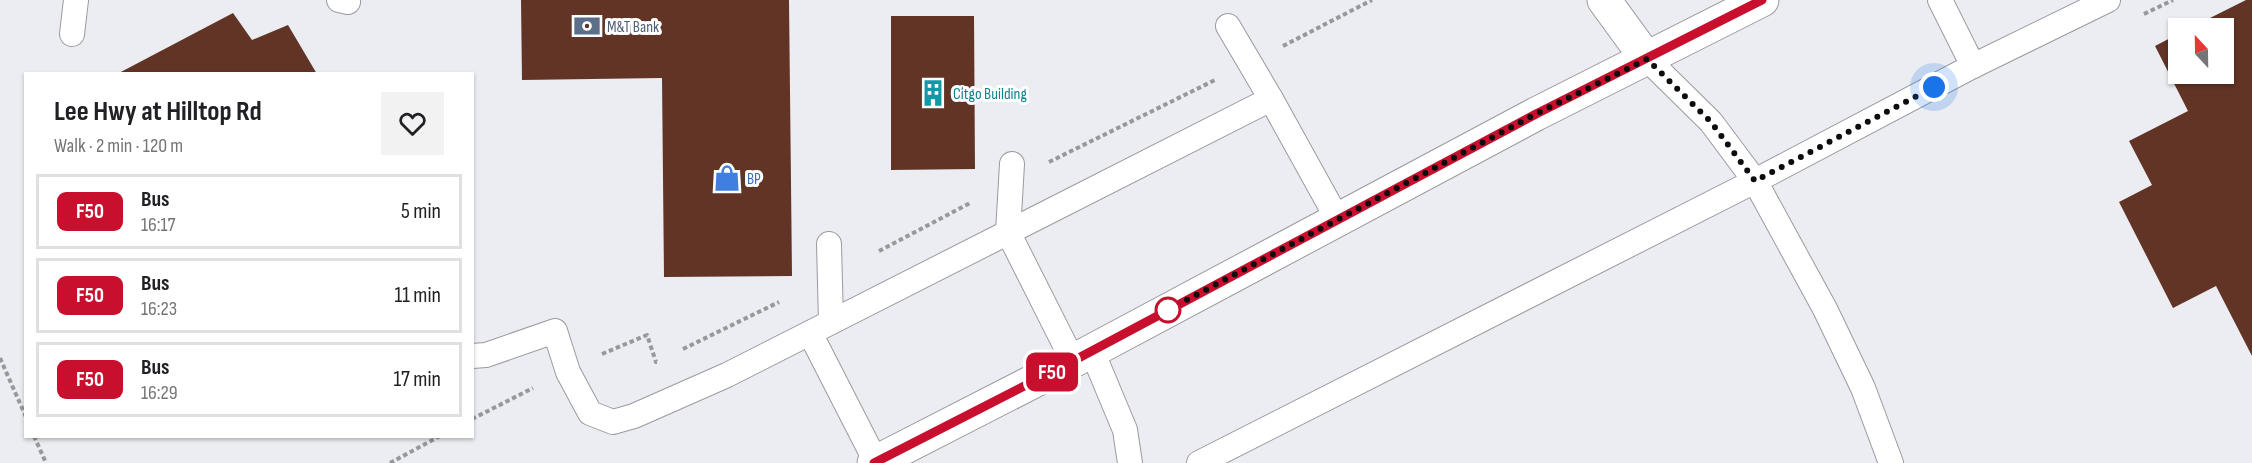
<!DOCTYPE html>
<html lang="en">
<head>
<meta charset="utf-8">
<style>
	body { margin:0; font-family:"Sofia Sans Condensed",sans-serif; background:#f2f2f2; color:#202124; height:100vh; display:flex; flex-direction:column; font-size:22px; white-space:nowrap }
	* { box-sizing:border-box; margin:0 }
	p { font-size:20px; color:#757577 }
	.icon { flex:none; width:33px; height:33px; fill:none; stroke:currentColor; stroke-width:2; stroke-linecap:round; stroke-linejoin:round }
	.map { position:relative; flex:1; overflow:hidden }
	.panel { position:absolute; left:24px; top:72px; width:450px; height:366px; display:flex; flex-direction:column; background:#fff; border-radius:0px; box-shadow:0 2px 4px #0004 }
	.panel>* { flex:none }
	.badge { padding:0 12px; border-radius:9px; font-size:21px; line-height:39px }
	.needle { width:39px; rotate:338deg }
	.fabs { position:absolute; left:2168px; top:18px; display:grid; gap:12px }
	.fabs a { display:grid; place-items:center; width:66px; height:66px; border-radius:0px; background:#fff; box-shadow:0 2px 4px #0004; font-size:30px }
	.you { position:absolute; width:30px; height:30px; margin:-15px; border:4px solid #fff; border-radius:50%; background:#1a73e8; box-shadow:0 0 0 9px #1a73e833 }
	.map>.badge { position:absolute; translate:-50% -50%; box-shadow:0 0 0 3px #fff }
	.round { display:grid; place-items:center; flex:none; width:63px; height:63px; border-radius:0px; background:#f2f2f2 }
	.overview { display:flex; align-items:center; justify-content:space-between; height:102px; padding:0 30px }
	h1 { font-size:28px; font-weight:700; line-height:45px }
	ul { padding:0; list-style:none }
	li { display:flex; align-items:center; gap:18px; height:75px; margin:0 12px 9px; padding:0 18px; border:3px solid #e0e0e0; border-radius:0px }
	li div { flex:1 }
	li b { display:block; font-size:22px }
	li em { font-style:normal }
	li .badge { min-width:66px; font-weight:700; text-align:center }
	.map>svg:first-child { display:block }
	.building { fill:#613425 }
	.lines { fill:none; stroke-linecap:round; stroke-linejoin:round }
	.service-casing { stroke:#9a9a9f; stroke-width:26 }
	.tertiary-casing { stroke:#9a9a9f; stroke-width:35 }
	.primary-casing { stroke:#9a9a9f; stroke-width:35 }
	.path { stroke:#98989c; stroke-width:4; stroke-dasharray:4.5 3; stroke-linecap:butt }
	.service { stroke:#fff; stroke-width:24 }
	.tertiary { stroke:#fff; stroke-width:33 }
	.primary { stroke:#fff; stroke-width:33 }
	.line-casing { stroke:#fff; stroke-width:14 }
	.line { stroke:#c8102e; stroke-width:9 }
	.walk { stroke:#0d0d0f; stroke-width:6; stroke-dasharray:0 10.8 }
	.stop-dot { fill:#fff; stroke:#c8102e; stroke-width:3 }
	.labels { text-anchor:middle; stroke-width:6; stroke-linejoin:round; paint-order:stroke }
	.service-label { font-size:16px; fill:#4e5e75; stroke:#fff; text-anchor:start }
	.culture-label { font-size:16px; fill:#0d838f; stroke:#fff; text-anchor:start }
	.shop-label { font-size:16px; fill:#366cbe; stroke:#fff; text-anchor:start }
</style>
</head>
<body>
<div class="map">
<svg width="2252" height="463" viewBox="0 0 2252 463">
	<rect width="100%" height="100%" fill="#ecedf2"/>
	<g class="building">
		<path d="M521,0H789L792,276L664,277L662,78L522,80Z"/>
		<path d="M2246,0H2252V356L2216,286L2173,308L2119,202L2152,185L2129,141L2188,111L2155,46L2178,34V74H2223V28H2190Z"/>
		<path d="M233,13L252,40L288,25L317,74H117Z"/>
		<path d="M891,16H974L975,169L891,170Z"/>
	</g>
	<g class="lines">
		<defs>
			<g id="service">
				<path d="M339,0L348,2"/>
				<path d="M1940,0L1973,66"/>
				<path d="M1228,26L1271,99"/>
				<path d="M72,34L76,0"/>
				<path d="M1647,59L1711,122L1755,181L1825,309L1863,388L1891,463"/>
				<path d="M1012,164L1008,232L1073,361"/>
				<path d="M829,244L831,322"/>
				<path d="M810,333L876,462"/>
				<path d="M1092,351L1125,430L1130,463"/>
				<path d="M472,356L486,355L555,331L568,372L590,413L613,422L634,416L727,375L1271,99L1338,220"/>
				<path d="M1199,463L1755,181L1973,66L2108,0"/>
			</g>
			<path id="tertiary" d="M1604,0L1647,59"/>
			<path id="primary" d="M874,463L1073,361L1536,114L1762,0"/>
		</defs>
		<use href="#service" class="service-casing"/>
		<use href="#tertiary" class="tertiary-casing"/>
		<use href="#primary" class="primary-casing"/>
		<g class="path">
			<path d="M2144,14L2173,0"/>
			<path d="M1283,46L1372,0"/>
			<path d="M1049,162L1217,79"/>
			<path d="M879,251L970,203"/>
			<path d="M683,349L779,302"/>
			<path d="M602,354L647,335L656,362H657"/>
			<path d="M0,358L26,417"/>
			<path d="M472,419L533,388"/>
			<path d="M34,436L46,463"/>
			<path d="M390,463L440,436"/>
		</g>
		<use href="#service" class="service"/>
		<use href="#tertiary" class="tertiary"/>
		<use href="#primary" class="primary"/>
	</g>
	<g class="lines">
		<defs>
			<path id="line" d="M874,463L1073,361L1536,114L1762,0"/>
		</defs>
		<use href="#line" class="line-casing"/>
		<use href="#line" class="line"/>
		<path class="walk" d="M1168,310L1536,114L1647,59L1711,122L1755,181L1934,87"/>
	</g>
	<defs>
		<symbol id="bank-bare" viewBox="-9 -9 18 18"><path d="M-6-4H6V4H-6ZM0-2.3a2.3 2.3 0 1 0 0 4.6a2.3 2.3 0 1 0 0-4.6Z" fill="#5c6f8a" stroke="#fff" stroke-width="2.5" paint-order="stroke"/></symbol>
		<symbol id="building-bare" viewBox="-9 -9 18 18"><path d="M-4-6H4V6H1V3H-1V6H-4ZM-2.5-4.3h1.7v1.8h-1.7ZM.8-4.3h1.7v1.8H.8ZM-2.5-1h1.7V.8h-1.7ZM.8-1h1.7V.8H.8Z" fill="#0f9aa8" stroke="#fff" stroke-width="2.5" paint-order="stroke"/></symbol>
		<symbol id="shop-bare" viewBox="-9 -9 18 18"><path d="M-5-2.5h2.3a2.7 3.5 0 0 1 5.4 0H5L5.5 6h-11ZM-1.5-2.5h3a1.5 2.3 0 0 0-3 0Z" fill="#3f7fe0" stroke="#fff" stroke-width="2.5" paint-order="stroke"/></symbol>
	</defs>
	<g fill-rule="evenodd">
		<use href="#bank-bare" x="568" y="7" width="38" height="38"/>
		<use href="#building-bare" x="914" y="74" width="38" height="38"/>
		<use href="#shop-bare" x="708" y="159" width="38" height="38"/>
	</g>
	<circle class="stop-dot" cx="1168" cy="310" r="12"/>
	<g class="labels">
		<g class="service-label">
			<text x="607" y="32">M&amp;T Bank</text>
		</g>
		<g class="culture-label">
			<text x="953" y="99">Citgo Building</text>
		</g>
		<g class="shop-label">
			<text x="747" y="184">BP</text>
		</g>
	</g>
</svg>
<div class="fabs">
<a><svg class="needle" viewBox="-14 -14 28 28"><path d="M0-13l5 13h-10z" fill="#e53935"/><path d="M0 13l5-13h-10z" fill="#757577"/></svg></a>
</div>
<div class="you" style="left:1934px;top:87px"></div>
<b class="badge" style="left:1052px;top:372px;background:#c8102e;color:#fff">F50</b>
<section class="panel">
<div class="overview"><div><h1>Lee Hwy at Hilltop Rd</h1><p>Walk · 2 min · 120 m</p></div><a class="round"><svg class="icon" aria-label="heart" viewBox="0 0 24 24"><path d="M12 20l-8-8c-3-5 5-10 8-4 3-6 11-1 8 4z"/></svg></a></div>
<ul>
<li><span class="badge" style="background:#c8102e;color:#fff">F50</span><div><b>Bus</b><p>16:17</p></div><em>5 min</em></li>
<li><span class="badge" style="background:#c8102e;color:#fff">F50</span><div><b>Bus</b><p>16:23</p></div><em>11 min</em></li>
<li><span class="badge" style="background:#c8102e;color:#fff">F50</span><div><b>Bus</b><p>16:29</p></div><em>17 min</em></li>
</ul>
</section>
</div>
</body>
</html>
